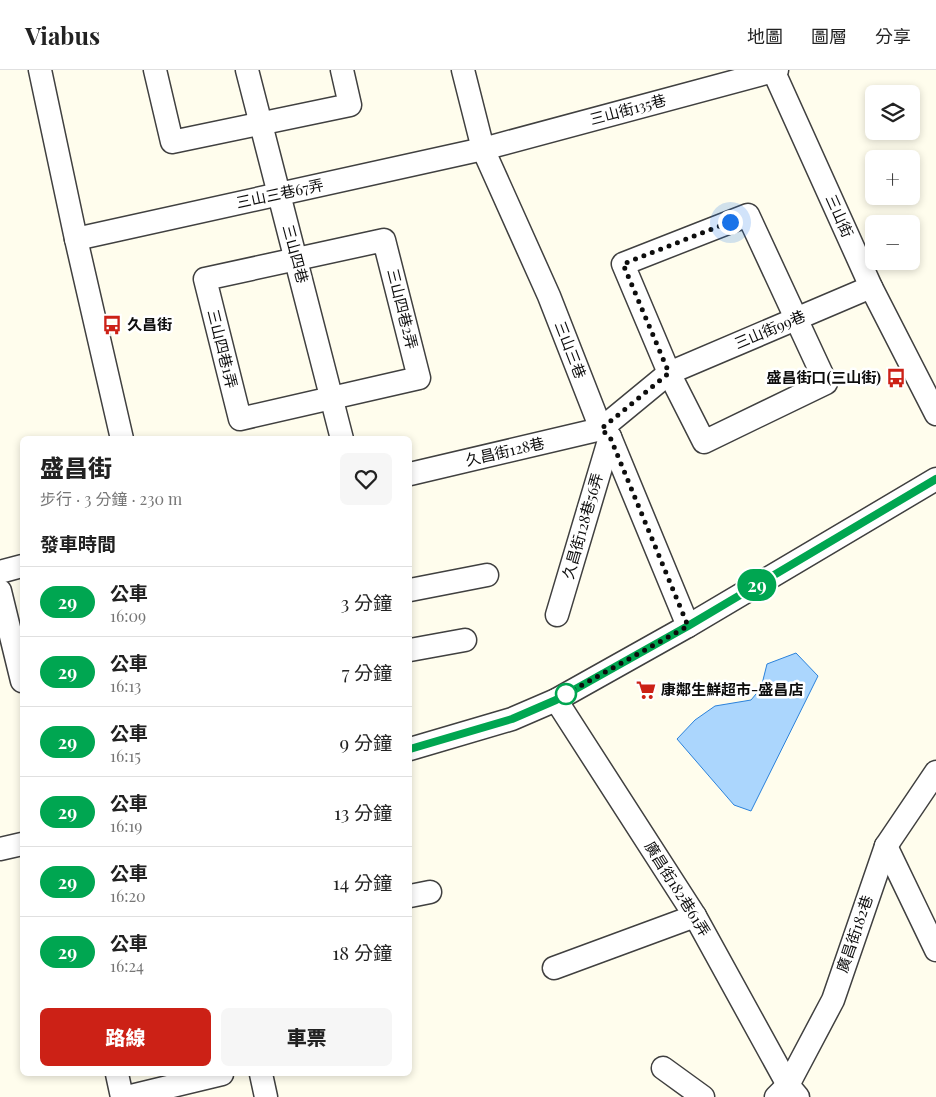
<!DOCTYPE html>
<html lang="zh-TW">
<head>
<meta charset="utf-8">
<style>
	body { margin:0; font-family:"Playfair Display","Noto Sans TC",serif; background:#f6f6f6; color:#222; height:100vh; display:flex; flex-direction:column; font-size:19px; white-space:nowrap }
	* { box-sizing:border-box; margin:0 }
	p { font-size:16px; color:#767676 }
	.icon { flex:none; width:28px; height:28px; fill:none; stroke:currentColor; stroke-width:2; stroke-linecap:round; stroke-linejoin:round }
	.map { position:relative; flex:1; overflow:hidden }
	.side { position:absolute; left:20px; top:366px; width:392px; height:640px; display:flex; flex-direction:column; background:#fff; border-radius:8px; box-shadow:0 2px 8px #0003 }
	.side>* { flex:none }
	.badge { padding:0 10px; border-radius:16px; font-size:18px; line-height:32px }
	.buttons { position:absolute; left:865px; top:15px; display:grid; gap:10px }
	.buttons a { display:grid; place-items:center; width:55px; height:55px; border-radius:8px; background:#fff; box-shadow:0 2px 8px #0003; font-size:25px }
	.you { position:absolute; width:25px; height:25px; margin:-12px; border:4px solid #fff; border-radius:50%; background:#1a73e8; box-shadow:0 0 0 8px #1a73e833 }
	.map>.badge { position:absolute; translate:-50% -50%; box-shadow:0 0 0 2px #fff }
	h2 { padding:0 20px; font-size:19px; line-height:45px }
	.round { display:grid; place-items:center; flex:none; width:52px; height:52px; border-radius:8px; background:#f6f6f6 }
	.summary { display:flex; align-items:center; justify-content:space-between; height:85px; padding:0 20px }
	h1 { font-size:24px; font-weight:800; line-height:38px }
	.button { display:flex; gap:10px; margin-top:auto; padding:10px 20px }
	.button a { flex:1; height:58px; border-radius:8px; background:#cc2116; color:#fff; font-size:20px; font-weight:800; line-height:58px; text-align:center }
	.button a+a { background:#f6f6f6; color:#222 }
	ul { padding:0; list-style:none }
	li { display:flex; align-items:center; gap:15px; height:70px; padding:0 20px; border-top:1px solid #e0e0e0 }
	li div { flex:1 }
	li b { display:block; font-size:19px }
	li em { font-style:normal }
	li .badge { min-width:55px; font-weight:700; text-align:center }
	header { display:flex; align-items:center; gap:30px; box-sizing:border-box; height:70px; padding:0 25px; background:#fff; border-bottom:1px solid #e0e0e0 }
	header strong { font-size:24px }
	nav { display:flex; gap:28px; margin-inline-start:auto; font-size:18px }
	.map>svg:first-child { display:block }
	.water { fill:#abd6fd; stroke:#2b82db }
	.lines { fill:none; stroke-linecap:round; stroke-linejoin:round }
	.minor-casing { stroke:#404040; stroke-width:25 }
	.minor { stroke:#fff; stroke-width:22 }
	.line-casing { stroke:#fff; stroke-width:11 }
	.line { stroke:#00a651; stroke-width:8 }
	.walk { stroke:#0d0d0d; stroke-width:5; stroke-dasharray:0 9 }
	.stop-dot { fill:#fff; stroke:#00a651; stroke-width:2.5 }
	.labels { text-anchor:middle; stroke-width:5; stroke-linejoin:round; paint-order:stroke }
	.street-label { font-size:15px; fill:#0d0d0d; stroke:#fff }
	.poi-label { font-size:15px; font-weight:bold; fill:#0d0d0d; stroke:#fff; text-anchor:start }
</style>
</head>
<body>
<header>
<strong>Viabus</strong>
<nav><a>地圖</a><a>圖層</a><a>分享</a></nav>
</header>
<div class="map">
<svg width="936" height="1027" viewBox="0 0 936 1027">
	<rect width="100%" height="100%" fill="#fffded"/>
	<path class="water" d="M796,583L818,606L751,741L734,735L677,669L695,650L715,636L751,630L761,618L767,594Z"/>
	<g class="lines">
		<defs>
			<g id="minor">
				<path d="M40,0L76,169L122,369"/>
				<path d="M155,0L172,72L350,35L342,0"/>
				<path d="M247,0L342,369"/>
				<path d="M463,0L483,79L549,226L601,359L610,367L688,556"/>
				<path d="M773,0L871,217L936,344"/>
				<path d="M748,145L826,313L704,372L669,303L623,194Z"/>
				<path d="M76,169L483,79L777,0"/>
				<path d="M384,170L419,308L240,349L205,209Z"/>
				<path d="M410,404L601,359L669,303L871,217"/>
				<path d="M0,502L22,496"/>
				<path d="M410,520L487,505"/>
				<path d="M0,521L22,611"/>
				<path d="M557,545L610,367"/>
				<path d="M410,580L465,570"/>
				<path d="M556,630L695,846L788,1015L798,1027"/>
				<path d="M410,679L512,649L556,630L688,556L936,409"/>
				<path d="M886,776L936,880"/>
				<path d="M0,779L22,774"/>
				<path d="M410,826L430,822"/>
				<path d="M554,898L695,846"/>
				<path d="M663,998L703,1027"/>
				<path d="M117,1004L122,1027"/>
				<path d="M261,1004L266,1027"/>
				<path d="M127,1027L222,1004"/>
				<path d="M776,1027L788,1015L833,930L886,776L936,702"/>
			</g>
		</defs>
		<use href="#minor" class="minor-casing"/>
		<use href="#minor" class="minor"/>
	</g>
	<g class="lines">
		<defs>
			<path id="line" d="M410,679L512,649L556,630L688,556L936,409"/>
		</defs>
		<use href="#line" class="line-casing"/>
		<use href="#line" class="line"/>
		<path class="walk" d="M566,624L688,556L610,367L601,359L669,303L623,194L730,152"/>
	</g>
	<defs>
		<symbol id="bus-bare" viewBox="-9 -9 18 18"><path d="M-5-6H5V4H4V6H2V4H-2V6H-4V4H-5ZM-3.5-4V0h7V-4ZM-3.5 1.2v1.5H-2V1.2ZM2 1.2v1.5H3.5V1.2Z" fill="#cc2116" stroke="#fff" stroke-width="2.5" paint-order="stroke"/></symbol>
		<symbol id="supermarket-bare" viewBox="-9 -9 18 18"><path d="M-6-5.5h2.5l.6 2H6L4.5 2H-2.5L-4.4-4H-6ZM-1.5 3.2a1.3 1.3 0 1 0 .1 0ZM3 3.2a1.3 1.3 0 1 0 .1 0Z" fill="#cc2116" stroke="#fff" stroke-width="2.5" paint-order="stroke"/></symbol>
	</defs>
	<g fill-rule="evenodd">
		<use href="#bus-bare" x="98" y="241" width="28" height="28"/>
		<use href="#bus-bare" x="882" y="294" width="28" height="28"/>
		<use href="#supermarket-bare" x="632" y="606" width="28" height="28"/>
	</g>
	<circle class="stop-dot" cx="566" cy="624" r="10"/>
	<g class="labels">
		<g class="street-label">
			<text transform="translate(628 40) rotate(-15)" y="5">三山街135巷</text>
			<text transform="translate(280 124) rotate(-12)" y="5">三山三巷67弄</text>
			<text transform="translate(839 146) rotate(66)" y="5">三山街</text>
			<text transform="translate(295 184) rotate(75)" y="5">三山四巷</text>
			<text transform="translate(402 239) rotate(76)" y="5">三山四巷2弄</text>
			<text transform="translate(770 260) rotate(-23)" y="5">三山街99巷</text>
			<text transform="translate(222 279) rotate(76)" y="5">三山四巷1弄</text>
			<text transform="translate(570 280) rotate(69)" y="5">三山三巷</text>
			<text transform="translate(505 382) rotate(-13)" y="5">久昌街128巷</text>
			<text transform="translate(583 456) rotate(-74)" y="5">久昌街128巷56弄</text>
			<text transform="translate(677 819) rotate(58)" y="5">廣昌街182巷61弄</text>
			<text transform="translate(855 864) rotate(-71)" y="5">廣昌街182巷</text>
		</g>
		<g class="poi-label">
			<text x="127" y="260">久昌街</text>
			<text x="881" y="313" text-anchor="end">盛昌街口(三山街)</text>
			<text x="661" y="625">康鄰生鮮超市-盛昌店</text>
		</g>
	</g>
</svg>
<div class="buttons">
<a><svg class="icon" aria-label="layers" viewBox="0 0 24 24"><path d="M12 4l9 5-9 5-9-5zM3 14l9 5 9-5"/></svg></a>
<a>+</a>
<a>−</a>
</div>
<div class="you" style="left:730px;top:152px"></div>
<b class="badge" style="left:757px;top:515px;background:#00a651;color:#fff">29</b>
<section class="side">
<div class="summary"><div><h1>盛昌街</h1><p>步行 · 3 分鐘 · 230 m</p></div><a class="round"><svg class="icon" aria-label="heart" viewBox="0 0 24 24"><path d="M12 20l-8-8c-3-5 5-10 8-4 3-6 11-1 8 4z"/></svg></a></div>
<h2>發車時間</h2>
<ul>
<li><span class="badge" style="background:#00a651;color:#fff">29</span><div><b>公車</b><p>16:09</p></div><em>3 分鐘</em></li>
<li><span class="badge" style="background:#00a651;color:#fff">29</span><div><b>公車</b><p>16:13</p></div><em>7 分鐘</em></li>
<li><span class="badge" style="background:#00a651;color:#fff">29</span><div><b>公車</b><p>16:15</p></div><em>9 分鐘</em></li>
<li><span class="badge" style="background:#00a651;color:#fff">29</span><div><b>公車</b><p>16:19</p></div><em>13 分鐘</em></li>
<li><span class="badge" style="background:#00a651;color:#fff">29</span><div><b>公車</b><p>16:20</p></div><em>14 分鐘</em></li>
<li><span class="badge" style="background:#00a651;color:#fff">29</span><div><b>公車</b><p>16:24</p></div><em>18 分鐘</em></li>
</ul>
<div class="button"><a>路線</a><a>車票</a></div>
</section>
</div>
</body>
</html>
